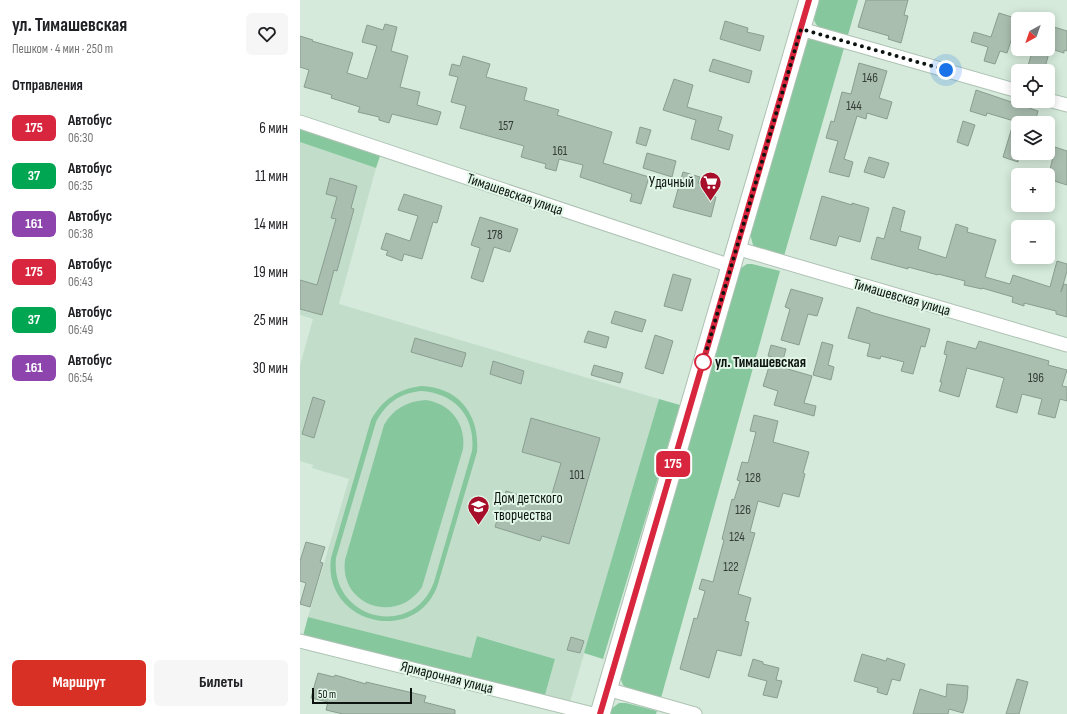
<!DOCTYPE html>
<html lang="ru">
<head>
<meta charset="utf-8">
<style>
	body { margin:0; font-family:"Sofia Sans Condensed",sans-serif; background:#f6f6f6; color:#202124; height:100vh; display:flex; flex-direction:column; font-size:15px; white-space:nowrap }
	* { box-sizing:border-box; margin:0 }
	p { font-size:13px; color:#757577 }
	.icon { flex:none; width:22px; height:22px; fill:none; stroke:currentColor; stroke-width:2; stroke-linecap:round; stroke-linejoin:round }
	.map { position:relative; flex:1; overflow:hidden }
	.side { display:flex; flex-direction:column; background:#fff; width:300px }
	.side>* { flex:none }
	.badge { padding:0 8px; border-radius:6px; font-size:14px; line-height:26px }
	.needle { width:26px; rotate:220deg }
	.controls { position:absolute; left:711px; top:12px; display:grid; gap:8px }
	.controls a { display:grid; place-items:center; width:44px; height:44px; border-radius:6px; background:#fff; box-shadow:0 2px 10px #0003; font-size:20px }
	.scale { position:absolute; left:12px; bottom:10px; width:100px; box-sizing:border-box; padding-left:4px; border:2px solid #0d140f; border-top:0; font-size:11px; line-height:14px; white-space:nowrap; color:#0d140f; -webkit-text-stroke:3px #e2f7e8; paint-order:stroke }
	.you { position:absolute; width:20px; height:20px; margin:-10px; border:3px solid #fff; border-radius:50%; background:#1a73e8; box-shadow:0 0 0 6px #1a73e833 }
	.map>.badge { position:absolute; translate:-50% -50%; box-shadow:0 0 0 2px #fff }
	h2 { padding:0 12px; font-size:15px; line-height:36px }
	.round { display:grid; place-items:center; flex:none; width:42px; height:42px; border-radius:6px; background:#f6f6f6 }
	.head { display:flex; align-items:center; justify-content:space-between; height:68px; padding:0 12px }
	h1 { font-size:19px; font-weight:700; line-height:30px }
	.action { display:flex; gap:8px; margin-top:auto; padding:8px 12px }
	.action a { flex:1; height:46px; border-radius:6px; background:#d93025; color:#fff; font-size:16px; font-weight:700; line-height:46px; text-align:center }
	.action a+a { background:#f6f6f6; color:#202124 }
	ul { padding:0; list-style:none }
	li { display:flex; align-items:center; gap:12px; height:48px; padding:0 12px }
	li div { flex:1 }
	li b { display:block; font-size:15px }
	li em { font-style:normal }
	li .badge { min-width:44px; font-weight:700; text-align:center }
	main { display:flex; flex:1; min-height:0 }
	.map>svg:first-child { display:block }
	.built { fill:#c2decb }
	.green { fill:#87c79d; fill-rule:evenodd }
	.building { fill:#aabeb0; stroke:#8a9e90 }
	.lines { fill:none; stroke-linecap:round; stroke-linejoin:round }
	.street-casing { stroke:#aec2b4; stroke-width:15 }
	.secondary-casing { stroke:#aec2b4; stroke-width:21 }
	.street { stroke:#fff; stroke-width:13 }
	.secondary { stroke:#fff; stroke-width:19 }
	.line-casing { stroke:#fff; stroke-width:9 }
	.line { stroke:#d7263d; stroke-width:6 }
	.walk { stroke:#0d140f; stroke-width:4; stroke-dasharray:0 7.2 }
	.stop-dot { fill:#fff; stroke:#d7263d; stroke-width:2 }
	.labels { text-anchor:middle; stroke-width:4; stroke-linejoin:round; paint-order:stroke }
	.number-label { font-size:13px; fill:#343e37 }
	.poi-label { font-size:15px; fill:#0d140f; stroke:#e2f7e8; text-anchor:end }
	.street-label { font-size:15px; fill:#0d140f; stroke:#e2f7e8 }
	.stop-label { font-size:15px; font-weight:bold; fill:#0d140f; stroke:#e2f7e8; text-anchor:start }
</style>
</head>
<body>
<main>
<section class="side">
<div class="head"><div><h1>ул. Тимашевская</h1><p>Пешком · 4 мин · 250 m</p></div><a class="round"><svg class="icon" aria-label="heart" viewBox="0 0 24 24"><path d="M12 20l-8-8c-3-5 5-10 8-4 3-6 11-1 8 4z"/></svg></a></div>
<h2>Отправления</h2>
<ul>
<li><span class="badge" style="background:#d7263d;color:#fff">175</span><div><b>Автобус</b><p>06:30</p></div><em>6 мин</em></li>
<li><span class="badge" style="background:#00a651;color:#fff">37</span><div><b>Автобус</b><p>06:35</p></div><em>11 мин</em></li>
<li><span class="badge" style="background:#8e44ad;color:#fff">161</span><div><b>Автобус</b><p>06:38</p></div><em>14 мин</em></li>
<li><span class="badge" style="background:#d7263d;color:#fff">175</span><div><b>Автобус</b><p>06:43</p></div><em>19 мин</em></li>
<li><span class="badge" style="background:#00a651;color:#fff">37</span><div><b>Автобус</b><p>06:49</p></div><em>25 мин</em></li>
<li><span class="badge" style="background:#8e44ad;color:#fff">161</span><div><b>Автобус</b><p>06:54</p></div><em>30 мин</em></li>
</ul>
<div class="action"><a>Маршрут</a><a>Билеты</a></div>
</section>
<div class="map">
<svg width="767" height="714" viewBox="0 0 767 714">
	<rect width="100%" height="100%" fill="#d5eadb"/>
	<path class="built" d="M0,142L76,168L39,304L359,399L270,702L245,695L255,659L178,636L171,658L8,617L49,479L12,468L13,465L0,461V365L13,319L0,315Z"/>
	<g class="green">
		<path d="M518,0H558L548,35L519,27C510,20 515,9 518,0Z"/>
		<path d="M511,38L544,48L484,256L457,248L453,245L449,230L506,41Z"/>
		<path d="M0,129L80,156L76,168L0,142Z"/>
		<path d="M447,264H452L480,271L361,698L327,688L323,685L320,677L436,275L441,268Z"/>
		<path d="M121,386C159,387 180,415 177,452L138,584C117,647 22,624 31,558L71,420C82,400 98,389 121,386ZM121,391C155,393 176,417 172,451L134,582C113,640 30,620 36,558L76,422C86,403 100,393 121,391Z"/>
		<path d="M359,399L380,405L303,659L284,653Z"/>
		<path d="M126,400C151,404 166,424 163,449L122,587C97,625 39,606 45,560L84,425C93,409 107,401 126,400Z"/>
		<path d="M8,617L171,658L177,636L255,659L245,695L3,636Z"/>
		<path d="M319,703H326L357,711L356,714H309L311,709Z"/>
	</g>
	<g class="building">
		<path d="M566,0H608L604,15L608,16L601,43L588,39L589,36L558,27Z"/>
		<path d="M699,13L718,19L707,53L700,51L695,64L684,61L688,47L671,42L674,32L691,37Z"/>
		<path d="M425,21L448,28L447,32L464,36L460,51L420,39Z"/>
		<path d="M85,24L97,27L91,51L108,56L100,87L120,92L117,105L141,112L137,125L92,114L89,123L79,120V117L58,112L60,107L31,98L32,95L4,87L9,70L0,67V36L13,40L12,41L53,53L47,73L67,79L77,46L62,42L67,25L83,30Z"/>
		<path d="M754,27L767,31V51L764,50V53L748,48Z"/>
		<path d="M733,49H750L744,71H735L727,69Z"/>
		<path d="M163,56L190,64L186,77L227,88L224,100L259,110L257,115L312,132L303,163L349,177L341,204L330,201L332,194L280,177L283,165L259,159L256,171L245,168L246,164L221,157L224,146L160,128L166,106L151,102L158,77L149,75L152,64L160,66Z"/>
		<path d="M413,59L452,71L449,83L409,71Z"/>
		<path d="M559,63L587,71L579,98L592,102L587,119L567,113L566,119L557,116L544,159L553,162L549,177L529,172L538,141L526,138L531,121L534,122L542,92L551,94Z"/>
		<path d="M374,79L393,85L387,107L422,117L418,130L433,135L429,150L391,139L396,120L363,110Z"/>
		<path d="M676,90L738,111L735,123H718V162L703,157L714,121L687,113L686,116L670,111Z"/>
		<path d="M663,121L675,125L668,146L657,142Z"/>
		<path d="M340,127L351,130L346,146L336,143Z"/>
		<path d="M755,147L767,151V185L748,179Z"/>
		<path d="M347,153L376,161L372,177L343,168Z"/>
		<path d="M569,157L589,163L584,178L564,172Z"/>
		<path d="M383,172L400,177L398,183L407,186L404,194L416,197L411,217L373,207Z"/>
		<path d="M30,178L57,186L51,208L54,209L37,271L34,270L22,315L0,309V280L17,285L36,219L31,218L37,197L26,194Z"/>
		<path d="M104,194L142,206L137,223L133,222L122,259L104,254L102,261L86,255L88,251L81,249L86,233L110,241L118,216L98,210Z"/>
		<path d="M522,196L552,205V203L569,208L560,242L539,236L536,246L510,239Z"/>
		<path d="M593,207L605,211L600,231L621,237L618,249L646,258L656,224L668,228L667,232L696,240L685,277L710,284L713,275L750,287L757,261L767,264V271L761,292L764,284L767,285V317L756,314V311L724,303V306L712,302L713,297L682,288V289L664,285L665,281L638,274V275L608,267V269L571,259L577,237L584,239Z"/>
		<path d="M180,217L218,229L210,252L194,247L183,282L171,278L180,248L171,245Z"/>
		<path d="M373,274L391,279L382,311L364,306Z"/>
		<path d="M491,289L523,298L517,316L508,314L499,345L481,340L490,309L485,307Z"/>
		<path d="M557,307L570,311V312L630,329L625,347L621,346L613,374L601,371L604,362L581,356L580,359L567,356L570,344L548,338Z"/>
		<path d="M315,311L346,320L342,332L311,323Z"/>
		<path d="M288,331L309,337L306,348L284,342Z"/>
		<path d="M355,335L373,341L363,374L345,368Z"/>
		<path d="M115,338L166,353L162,367L111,352Z"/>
		<path d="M647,341L676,349L679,341L749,361L748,365L767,370L762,386L767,387V401L760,399L755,418L738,414L742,399L722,394L717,413L696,407L704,378L667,368L659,397L639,391L642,382H640L647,355L644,354Z"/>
		<path d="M522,342L533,345L528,365L534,367L531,380L513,375Z"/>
		<path d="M471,345L486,349L481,367L512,376L504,403L516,406L514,416L474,405L478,391L463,386L472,357L468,356Z"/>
		<path d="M193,361L224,371L221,384L190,374Z"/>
		<path d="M294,365L323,373L320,383L291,375Z"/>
		<path d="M13,397L25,401L14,438L2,434Z"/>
		<path d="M454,415L478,421L473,442L509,452L503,473L505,474L499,497L483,493L479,507L458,501L450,532L455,533L438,594L451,598L445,621L449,622L441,656L417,650L409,678L380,669L394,618L397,619L405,591L399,589L402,579L413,582L424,540L422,539L432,499L434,500L440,481L437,480L442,462L448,463L456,432L450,431Z"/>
		<path d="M231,418L300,438L269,544L242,536L240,541L195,527L206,491L249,504L261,463L222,452Z"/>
		<path d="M6,542L25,547L20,562L23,563L10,607L0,604L6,583L0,581V561Z"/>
		<path d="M271,637L284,641L280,653L267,650Z"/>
		<path d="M562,654L586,661L587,658L605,664L600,681L592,679L587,695L577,692L578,688L554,681Z"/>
		<path d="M453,659L463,662V664L479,668L476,680L482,681L477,698L463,695L467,681L448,676Z"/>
		<path d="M18,673L34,677L35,675L66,684V682L126,696L124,702L155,710V714H43L26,710L28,702L11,698Z"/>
		<path d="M717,679L728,682L719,714H706Z"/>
		<path d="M647,684L668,686L667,700L663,713L649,709L648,714H613L620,689L646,697Z"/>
	</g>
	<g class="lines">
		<defs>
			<g id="street">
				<path d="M501,29L718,91"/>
				<path d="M748,100L767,105"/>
				<path d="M0,122L431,266"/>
				<path d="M436,248L767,345"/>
				<path d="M0,641L293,714"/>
				<path d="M307,689L395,714"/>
			</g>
			<path id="secondary" d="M300,714L509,0"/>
		</defs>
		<use href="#street" class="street-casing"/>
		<use href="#secondary" class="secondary-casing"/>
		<use href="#street" class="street"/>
		<use href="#secondary" class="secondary"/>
	</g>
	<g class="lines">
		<defs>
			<path id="line" d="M300,714L509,0"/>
		</defs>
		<use href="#line" class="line-casing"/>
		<use href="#line" class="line"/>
		<path class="walk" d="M403,362L501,29L646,70"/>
	</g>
	<defs>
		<symbol id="supermarket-pin" viewBox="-11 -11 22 30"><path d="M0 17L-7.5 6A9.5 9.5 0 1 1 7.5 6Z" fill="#a70e2a" stroke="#e2f7e8"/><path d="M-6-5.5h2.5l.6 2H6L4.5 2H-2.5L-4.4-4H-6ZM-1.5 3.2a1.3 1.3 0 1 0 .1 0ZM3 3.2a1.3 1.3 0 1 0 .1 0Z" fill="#fff"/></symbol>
		<symbol id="school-pin" viewBox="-11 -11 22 30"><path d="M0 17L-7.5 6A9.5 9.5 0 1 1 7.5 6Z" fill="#a70e2a" stroke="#e2f7e8"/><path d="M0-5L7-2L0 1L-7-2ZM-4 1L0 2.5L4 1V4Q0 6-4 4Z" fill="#fff"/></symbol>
	</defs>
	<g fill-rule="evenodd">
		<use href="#supermarket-pin" x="398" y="170" width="25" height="34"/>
		<use href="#school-pin" x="166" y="494" width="25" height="34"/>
	</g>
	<circle class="stop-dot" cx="403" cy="362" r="8"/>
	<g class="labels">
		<g class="number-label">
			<text x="570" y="82">146</text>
			<text x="554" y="110">144</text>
			<text x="206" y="130">157</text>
			<text x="260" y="155">161</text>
			<text x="195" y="239">178</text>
			<text x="736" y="382">196</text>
			<text x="277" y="479">101</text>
			<text x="453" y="482">128</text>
			<text x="443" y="514">126</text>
			<text x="437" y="541">124</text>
			<text x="431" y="571">122</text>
		</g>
		<g class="poi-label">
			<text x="394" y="187">Удачный</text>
			<text x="194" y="503" text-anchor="start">Дом детского<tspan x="194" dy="17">творчества</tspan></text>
		</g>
		<g class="street-label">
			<text transform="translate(215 194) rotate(19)" y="5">Тимашевская улица</text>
			<text transform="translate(602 297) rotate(16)" y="5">Тимашевская улица</text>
			<text transform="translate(147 677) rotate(14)" y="5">Ярмарочная улица</text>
		</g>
		<g class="stop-label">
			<text x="415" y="367">ул. Тимашевская</text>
		</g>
	</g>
</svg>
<div class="controls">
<a><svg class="needle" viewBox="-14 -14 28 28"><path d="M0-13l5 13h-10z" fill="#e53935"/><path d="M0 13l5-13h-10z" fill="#757577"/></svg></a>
<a><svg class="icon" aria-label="locate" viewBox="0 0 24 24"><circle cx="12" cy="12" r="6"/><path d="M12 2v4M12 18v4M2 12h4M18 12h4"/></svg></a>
<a><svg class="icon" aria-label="layers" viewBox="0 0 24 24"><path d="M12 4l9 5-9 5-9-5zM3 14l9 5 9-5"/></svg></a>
<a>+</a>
<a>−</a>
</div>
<div class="scale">50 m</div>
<div class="you" style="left:646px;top:70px"></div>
<b class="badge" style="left:373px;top:464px;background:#d7263d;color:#fff">175</b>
</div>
</main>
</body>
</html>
